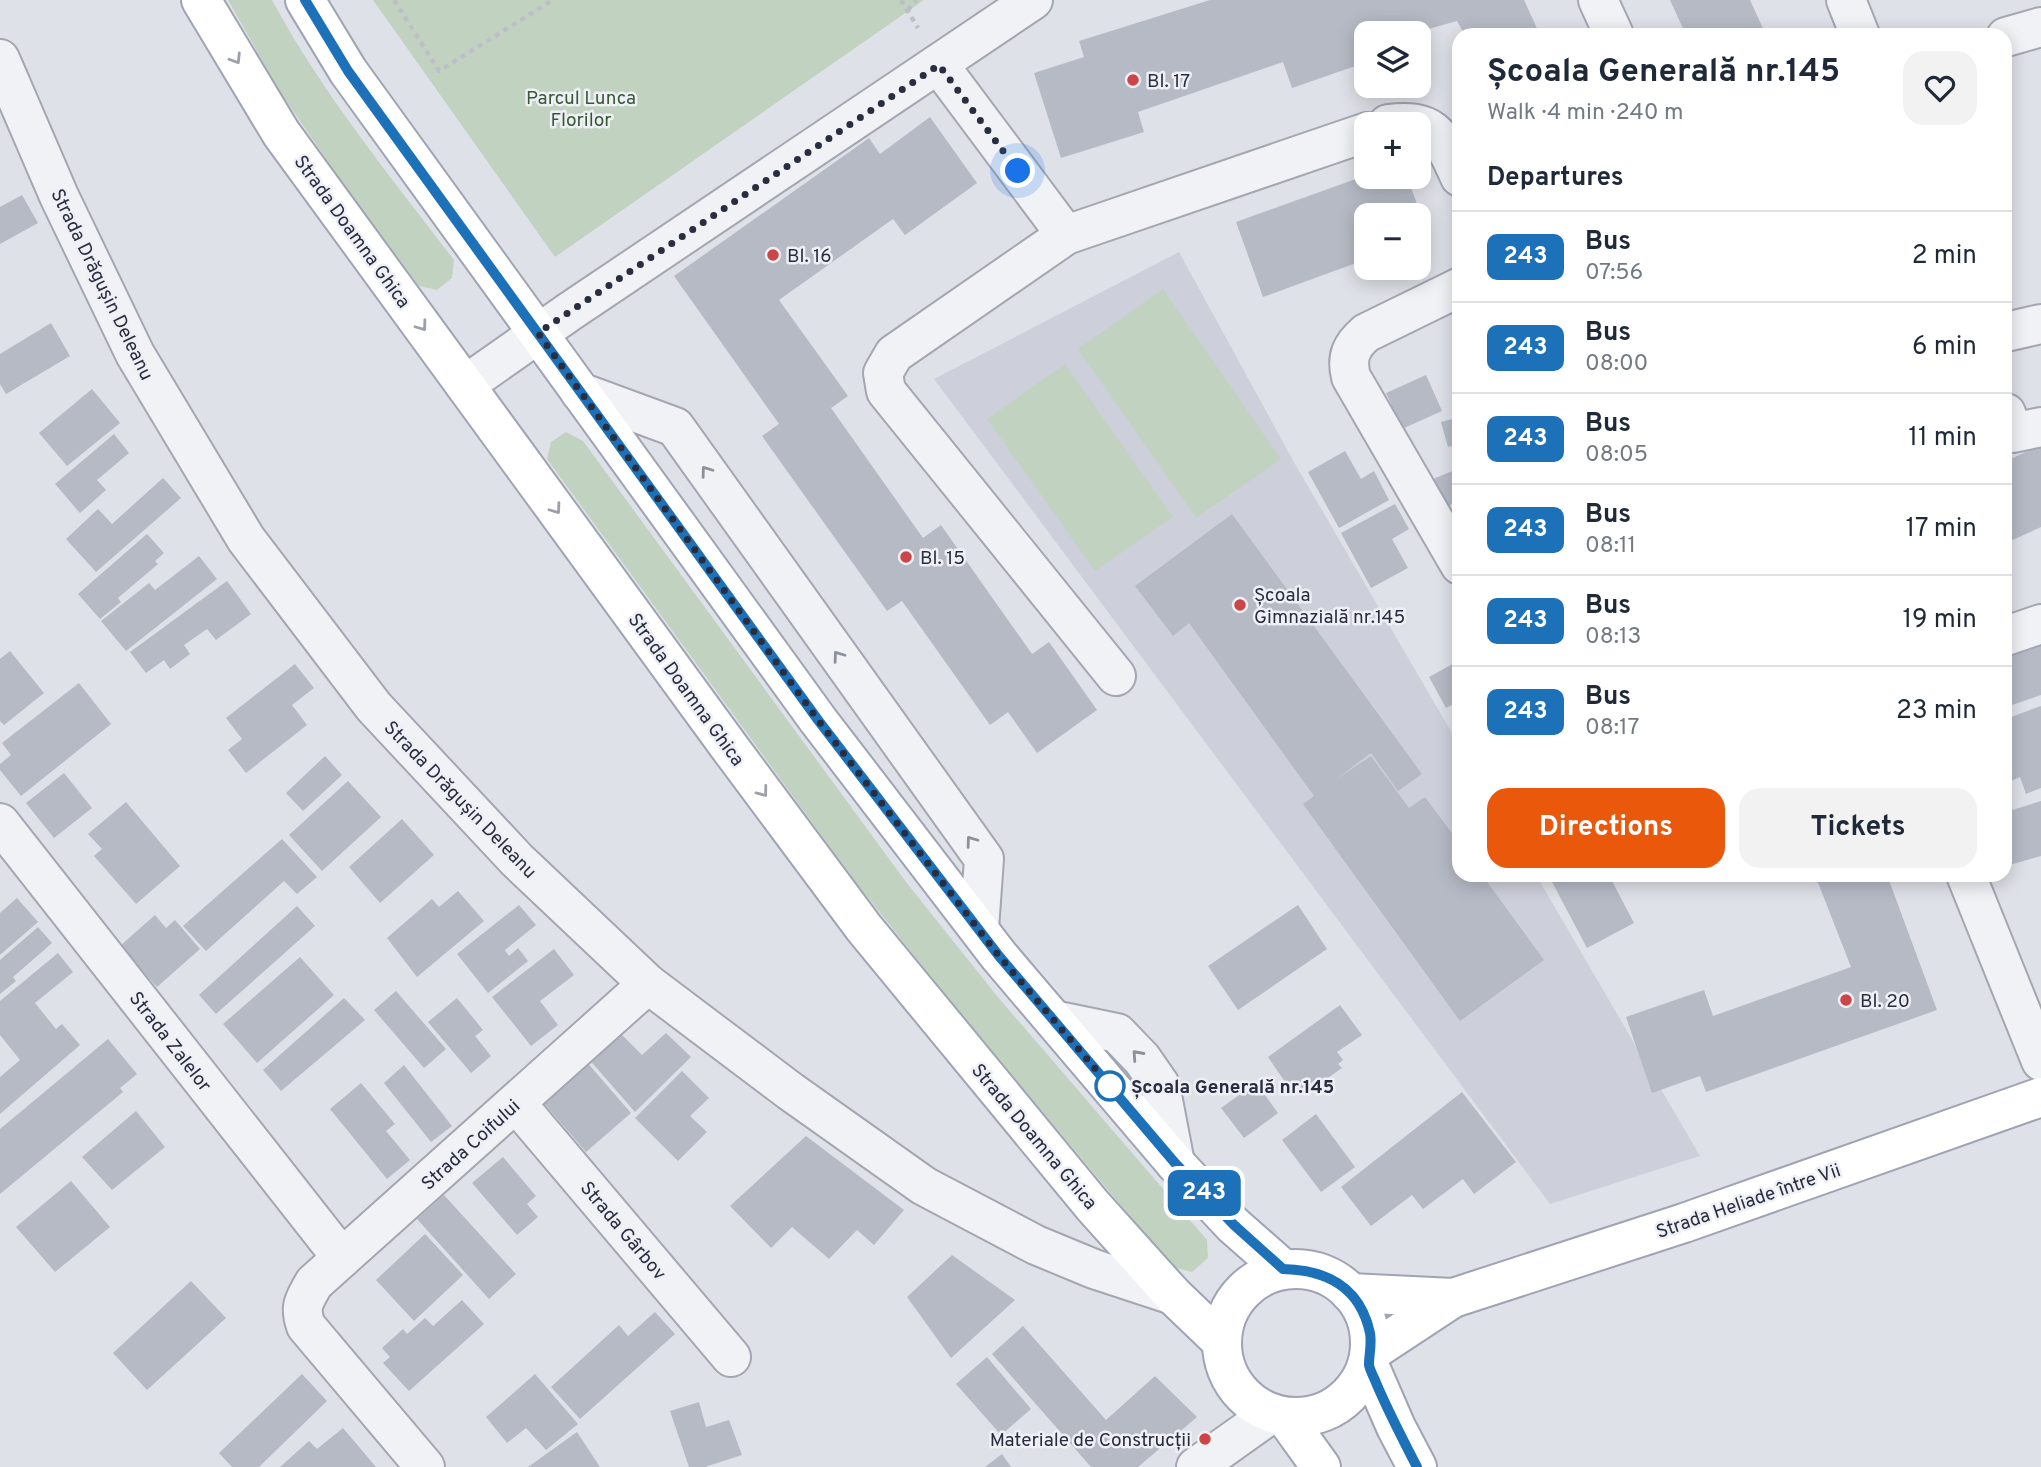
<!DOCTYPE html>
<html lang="en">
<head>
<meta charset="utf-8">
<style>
	body { margin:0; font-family:Overpass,sans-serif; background:#f2f2f3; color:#1f2937; height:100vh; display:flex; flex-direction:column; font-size:26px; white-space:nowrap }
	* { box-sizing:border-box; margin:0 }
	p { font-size:23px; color:#747a83 }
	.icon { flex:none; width:38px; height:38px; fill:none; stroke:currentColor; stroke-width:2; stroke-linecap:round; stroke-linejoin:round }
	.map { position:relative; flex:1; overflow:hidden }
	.panel { position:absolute; left:1452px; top:28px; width:560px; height:854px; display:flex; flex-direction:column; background:#fff; border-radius:21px; box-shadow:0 4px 18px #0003 }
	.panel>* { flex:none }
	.badge { padding:0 14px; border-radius:10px; font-size:24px; line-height:46px }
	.controls { position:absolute; left:1354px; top:21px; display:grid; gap:14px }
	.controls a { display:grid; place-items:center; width:77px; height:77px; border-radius:14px; background:#fff; box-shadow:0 4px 18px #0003; font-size:35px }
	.you { position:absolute; width:35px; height:35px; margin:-18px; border:5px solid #fff; border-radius:50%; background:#1a73e8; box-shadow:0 0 0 10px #1a73e833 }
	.map>.badge { position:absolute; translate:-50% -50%; box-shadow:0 0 0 4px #fff }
	h2 { padding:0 35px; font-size:26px; line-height:63px }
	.round { display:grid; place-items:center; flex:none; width:74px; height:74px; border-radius:21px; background:#f2f2f3 }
	.summary { display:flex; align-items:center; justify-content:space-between; height:119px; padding:0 35px }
	h1 { font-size:33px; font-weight:700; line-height:52px }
	.cta { display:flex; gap:14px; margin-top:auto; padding:14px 35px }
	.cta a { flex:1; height:80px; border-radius:21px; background:#ea580c; color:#fff; font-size:28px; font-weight:700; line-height:80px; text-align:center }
	.cta a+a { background:#f2f2f3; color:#1f2937 }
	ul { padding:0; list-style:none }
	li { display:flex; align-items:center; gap:21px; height:91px; padding:0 35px; border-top:2px solid #e0e1e3 }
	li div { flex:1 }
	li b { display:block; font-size:26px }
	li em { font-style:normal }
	li .badge { min-width:77px; font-weight:700; text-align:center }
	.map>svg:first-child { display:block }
	.built { fill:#cdd0da }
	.green { fill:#c2d2c0 }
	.building { fill:#b6bac5 }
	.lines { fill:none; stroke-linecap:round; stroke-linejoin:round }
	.minor-casing { stroke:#a4a7b2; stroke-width:42 }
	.major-casing { stroke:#9ea4b3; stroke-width:42 }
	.path { stroke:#bdbfc6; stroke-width:4.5; stroke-dasharray:5 5; stroke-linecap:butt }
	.minor { stroke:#f1f2f6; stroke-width:38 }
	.major { stroke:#fff; stroke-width:38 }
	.oneway { stroke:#9ea0a9 }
	.oneway2 { stroke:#8c909a }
	.line-casing { stroke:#fff; stroke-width:16 }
	.line { stroke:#1d71b8; stroke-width:10 }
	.walk { stroke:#282d3f; stroke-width:7; stroke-dasharray:0 12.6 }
	.poi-dot { fill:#cc4547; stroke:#eef0f6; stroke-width:2.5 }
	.stop-dot { fill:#fff; stroke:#1d71b8; stroke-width:3.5 }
	.labels { text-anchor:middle; stroke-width:5; stroke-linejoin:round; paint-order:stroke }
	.poi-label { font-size:19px; fill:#282d3f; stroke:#eef0f6; text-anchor:start }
	.park-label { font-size:19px; fill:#375a35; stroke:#eef0f6 }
	.street-label { font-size:19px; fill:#282d3f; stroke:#eef0f6 }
	.stop-label { font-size:19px; font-weight:bold; fill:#282d3f; stroke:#eef0f6; text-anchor:start }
</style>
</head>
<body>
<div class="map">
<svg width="2041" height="1467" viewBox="0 0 2041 1467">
	<rect width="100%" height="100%" fill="#dfe1e8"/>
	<path class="built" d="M1179,252L1295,464L1459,745L1460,875H1536L1700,1156L1550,1204L934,379Z"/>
	<g class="green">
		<path d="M228,0H272C322,93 390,176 454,260L452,278L437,290L419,286L349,192L280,92Z"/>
		<path d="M373,0H924L555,257Z"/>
		<path d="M1163,289L1281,459L1196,518L1078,349Z"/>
		<path d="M1065,364L1173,517L1095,571L987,419Z"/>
		<path d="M566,432L583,441L906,882L997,996L1207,1240L1208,1258L1192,1272L1172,1267L947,997L854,880L547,459L551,442Z"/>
	</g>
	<g class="building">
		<path d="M1210,0H1524L1540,35H1465L1457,21L1414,33H1367V47L1363,48L1367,62L1292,88L1283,62L1138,112L1144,132L1061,158L1034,73L1084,57L1079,41Z"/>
		<path d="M1670,0H1750L1766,35H1686Z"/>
		<path d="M930,117L977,183L905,235L893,219L779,300L848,396L831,408L923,538L941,525L1032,654L1049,642L1097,710L1037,753L1008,712L990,725L902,601L887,611L762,436L779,424L674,276L869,138L880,154Z"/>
		<path d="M1367,175V177H1407L1429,236L1419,240V215H1367V259L1263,297L1236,222Z"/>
		<path d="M22,195L38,223L0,244V207Z"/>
		<path d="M51,323L70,356L6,394L0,384V354Z"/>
		<path d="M1426,375L1442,411L1402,429L1386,393Z"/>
		<path d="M92,389L120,423L67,466L39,433Z"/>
		<path d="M1460,417V444L1448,447L1441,422Z"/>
		<path d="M114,434L129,453L97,480L106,490L80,513L55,484Z"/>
		<path d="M2041,445V527L2006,543V461Z"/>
		<path d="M1345,451L1361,479L1374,471L1389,500L1339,528L1308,472Z"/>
		<path d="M1460,468V501L1440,509L1428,481Z"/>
		<path d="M163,478L181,498L96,572L66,539L98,509L112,524Z"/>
		<path d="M1395,504L1409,529L1392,539L1408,568L1371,588L1341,533Z"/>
		<path d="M1232,514L1422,774L1398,791L1371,753L1335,780L1371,756L1409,808L1425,797L1460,844V875H1482L1544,960L1460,1021L1303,804L1314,796L1189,623L1173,636L1135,586Z"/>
		<path d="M147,534L164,553L155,561L158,564L118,598L121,602L100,619L78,594Z"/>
		<path d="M199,556L217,579L126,651L101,621L149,583L155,590Z"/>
		<path d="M227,581L251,614L216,640L207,629L184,645L190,654L170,669L164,660L146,673L130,652Z"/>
		<path d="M2041,633V695L2006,707V645Z"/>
		<path d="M10,651L44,693L4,725L0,721V659Z"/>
		<path d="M1460,660V701L1446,708L1429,677Z"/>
		<path d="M295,664L314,688L292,705L307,725L246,773L228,750L242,739L226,718Z"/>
		<path d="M79,683L111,724L21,796L0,770V764L11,755L2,743Z"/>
		<path d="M2041,706V788L2026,794L2020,777L2006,783V719Z"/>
		<path d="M325,756L342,775L303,811L286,793Z"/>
		<path d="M64,773L92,808L54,838L26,803Z"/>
		<path d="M348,781L381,817L322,871L289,835Z"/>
		<path d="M2041,801V856L2006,866V812Z"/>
		<path d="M126,802L180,866L136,904L94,856L102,849L88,834Z"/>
		<path d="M402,819L434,855L380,903L349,867Z"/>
		<path d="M282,839L317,877L297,894L284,881L206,951L183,926Z"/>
		<path d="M1561,875H1623L1612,881L1634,923L1587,948L1551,880Z"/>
		<path d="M1815,875H1887L1937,1010L1706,1092L1700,1076L1652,1093L1626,1017L1704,990L1713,1016L1851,967Z"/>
		<path d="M458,891L484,921L417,977L387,938L432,899L439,907Z"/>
		<path d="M17,898L38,922L0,955V913Z"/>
		<path d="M519,905L536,925L505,950L509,956L518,948L528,961L488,993L457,954Z"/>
		<path d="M1298,905L1327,949L1238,1010L1208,966Z"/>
		<path d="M297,906L315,926L216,1014L199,995Z"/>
		<path d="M155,915L166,928L175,920L200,949L157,987L120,946Z"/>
		<path d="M38,927L52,943L13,977L16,981L0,994V960Z"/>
		<path d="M554,949L574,975L540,1001L558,1025L531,1046L492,997Z"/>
		<path d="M58,953L73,972L35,1003L56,1029L62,1024L80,1045L0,1114V1077L20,1060L0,1035V1001Z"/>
		<path d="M300,957L334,995L257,1063L223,1024Z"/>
		<path d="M396,991L446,1049L424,1068L374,1010Z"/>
		<path d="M344,998L365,1020L281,1091L263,1070Z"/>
		<path d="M457,998L483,1030L475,1036L491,1056L471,1073L428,1022Z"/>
		<path d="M1340,1005L1362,1035L1337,1052L1343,1060L1338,1064L1342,1068L1318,1085L1315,1080L1294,1095L1268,1057Z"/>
		<path d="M617,1030L642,1055L666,1033L691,1057L635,1112L587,1057Z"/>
		<path d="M108,1039L137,1074L120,1088L123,1092L0,1194V1129Z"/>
		<path d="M585,1060L631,1113L586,1152L542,1101Z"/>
		<path d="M404,1065L452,1126L431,1142L384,1083Z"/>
		<path d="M682,1071L709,1098L690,1116L707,1132L678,1161L635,1118Z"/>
		<path d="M361,1083L395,1124L386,1131L410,1160L387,1179L330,1109Z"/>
		<path d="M1256,1083L1278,1113L1244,1138L1221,1108Z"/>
		<path d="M1462,1092L1516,1162L1474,1194L1463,1179L1423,1209L1412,1195L1371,1226L1341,1187Z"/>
		<path d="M136,1111L165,1147L112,1190L82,1157Z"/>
		<path d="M1316,1114L1355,1167L1321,1192L1282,1140Z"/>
		<path d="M806,1136L904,1210L874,1245L857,1230L829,1259L792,1227L771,1248L730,1206Z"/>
		<path d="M503,1157L536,1196L527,1204L538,1217L517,1235L472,1183Z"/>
		<path d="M71,1181L110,1227L55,1272L16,1227Z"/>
		<path d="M444,1195L516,1274L489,1299L417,1219Z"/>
		<path d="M425,1234L463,1275L414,1321L376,1280Z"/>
		<path d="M952,1255L1015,1300L951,1358L907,1297Z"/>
		<path d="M191,1281L226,1318L147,1390L113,1353Z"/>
		<path d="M462,1300L484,1324L409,1391L383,1363L390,1357L382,1348L403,1329L407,1334L425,1318L433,1326Z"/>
		<path d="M655,1312L675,1334L580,1419L551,1387L619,1325L628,1336Z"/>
		<path d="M1023,1326L1106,1420L1155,1376L1197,1417L1138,1467H1091L992,1354Z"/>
		<path d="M987,1357L1031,1409L1001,1435L956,1384Z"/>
		<path d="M302,1374L327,1401L259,1467H232L219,1453Z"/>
		<path d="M535,1374L578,1424L546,1450L526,1428L507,1443L486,1417Z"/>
		<path d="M699,1402L706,1427L729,1420L742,1455L705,1467H689L670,1411Z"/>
		<path d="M343,1428L376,1467H280L309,1441L317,1449Z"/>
		<path d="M577,1432L600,1467H528Z"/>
		<path d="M1002,1454L1011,1467H985Z"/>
	</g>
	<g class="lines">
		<defs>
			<g id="minor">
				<path d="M1598,0L1614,35"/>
				<path d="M1846,0L1860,35"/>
				<path d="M2006,37L2041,27"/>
				<path d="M0,59L59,196L135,354L246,539L374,707L517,860L648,984L790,1091L924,1186L1036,1245L1094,1269L1173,1295"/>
				<path d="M939,65L1066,235L894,354L883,373L886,391L1116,676"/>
				<path d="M1388,124C1437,118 1441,137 1460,177"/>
				<path d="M1066,235L1367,132"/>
				<path d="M1460,287L1366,333C1351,346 1346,357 1351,377L1460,565"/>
				<path d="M2006,332L2041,324"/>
				<path d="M465,385L569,312L1033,0"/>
				<path d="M580,392L675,427L984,859L979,929"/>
				<path d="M2006,413L2013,433L2041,427"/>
				<path d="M2006,636L2041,624"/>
				<path d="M0,823L342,1258"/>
				<path d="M1966,875L2041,1061"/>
				<path d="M1054,1020L1117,1033L1142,1059L1160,1085L1175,1163"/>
				<path d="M516,1103L731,1357"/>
				<path d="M425,1467L306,1326C299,1306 304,1301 314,1283L648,984"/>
				<path d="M1196,1467L1272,1413"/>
			</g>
			<g id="major">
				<path d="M201,0L281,133L730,748L864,928L1093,1206L1173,1295L1221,1341"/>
				<path d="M305,0L348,71L818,720L999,956L1175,1163L1233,1225L1283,1269"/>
				<circle cx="1296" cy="1343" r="74"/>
				<path d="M1350,1293L1453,1298"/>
				<path d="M1371,1352L1453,1298L1684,1223L2041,1097"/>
				<path d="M1369,1365L1396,1427L1417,1467"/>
				<path d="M1285,1417L1321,1467"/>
			</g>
		</defs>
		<use href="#minor" class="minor-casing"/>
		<use href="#major" class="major-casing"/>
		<g class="path">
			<path d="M394,0L439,71L553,0"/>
			<path d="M901,0L918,28"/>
			<path d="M908,10L916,0"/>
		</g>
		<use href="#minor" class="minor"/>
		<use href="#major" class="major"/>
	</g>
	<defs><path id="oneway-chevron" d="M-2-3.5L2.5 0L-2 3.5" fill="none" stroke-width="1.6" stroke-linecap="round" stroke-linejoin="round" transform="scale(1.75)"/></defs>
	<g class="oneway">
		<use href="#oneway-chevron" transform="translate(236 59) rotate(58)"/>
		<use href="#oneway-chevron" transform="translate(422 326) rotate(54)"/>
		<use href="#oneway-chevron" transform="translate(556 509) rotate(54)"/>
		<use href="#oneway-chevron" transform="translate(763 792) rotate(53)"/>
	</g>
	<g class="oneway2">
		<use href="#oneway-chevron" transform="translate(706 471) rotate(-126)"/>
		<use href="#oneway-chevron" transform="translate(838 656) rotate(-126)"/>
		<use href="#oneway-chevron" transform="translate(971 841) rotate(-126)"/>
		<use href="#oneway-chevron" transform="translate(1137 1055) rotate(-132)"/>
	</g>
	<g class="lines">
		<defs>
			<path id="line" d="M305,0L348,71L818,720L999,956L1175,1163L1234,1225L1283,1269C1327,1270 1360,1287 1370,1333C1372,1344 1369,1354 1369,1365C1370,1371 1375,1379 1377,1385C1389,1413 1403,1440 1417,1467"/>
		</defs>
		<use href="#line" class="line-casing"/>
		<use href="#line" class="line"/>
		<path class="walk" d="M1018,171L939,65L538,333L818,720L999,956L1110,1086"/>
	</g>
	<g class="poi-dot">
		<circle cx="1133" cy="80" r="7"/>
		<circle cx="773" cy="255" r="7"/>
		<circle cx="906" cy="557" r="7"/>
		<circle cx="1240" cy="605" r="7"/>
		<circle cx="1846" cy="1000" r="7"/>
		<circle cx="1205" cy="1439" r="7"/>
	</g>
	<circle class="stop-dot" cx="1110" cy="1086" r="14"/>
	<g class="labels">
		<g class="poi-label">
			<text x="1147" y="87">Bl. 17</text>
			<text x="787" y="262">Bl. 16</text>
			<text x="920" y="564">Bl. 15</text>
			<text x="1254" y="601">Școala<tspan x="1254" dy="22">Gimnazială nr.145</tspan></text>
			<text x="1860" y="1007">Bl. 20</text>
			<text x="1191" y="1446" text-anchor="end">Materiale de Construcții</text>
		</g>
		<g class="park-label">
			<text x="581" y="104">Parcul Lunca<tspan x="581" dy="22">Florilor</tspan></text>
		</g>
		<g class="street-label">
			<text transform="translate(353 231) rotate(54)" y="7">Strada Doamna Ghica</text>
			<text transform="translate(103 284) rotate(64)" y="7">Strada Drăgușin Deleanu</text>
			<text transform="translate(687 689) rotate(54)" y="7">Strada Doamna Ghica</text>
			<text transform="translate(461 799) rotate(46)" y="7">Strada Drăgușin Deleanu</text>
			<text transform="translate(171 1041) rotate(52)" y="7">Strada Zalelor</text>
			<text transform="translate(1035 1136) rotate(50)" y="7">Strada Doamna Ghica</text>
			<text transform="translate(470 1144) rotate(-42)" y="7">Strada Coifului</text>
			<text transform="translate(1748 1200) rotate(-19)" y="7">Strada Heliade între Vii</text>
			<text transform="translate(624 1230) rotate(50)" y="7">Strada Gârbov</text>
		</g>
		<g class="stop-label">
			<text x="1131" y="1093">Școala Generală nr.145</text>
		</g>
	</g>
</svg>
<div class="controls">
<a><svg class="icon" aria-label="layers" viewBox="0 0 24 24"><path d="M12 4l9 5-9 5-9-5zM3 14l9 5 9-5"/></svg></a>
<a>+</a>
<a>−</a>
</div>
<div class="you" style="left:1018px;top:171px"></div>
<b class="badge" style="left:1204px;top:1193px;background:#1d71b8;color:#fff">243</b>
<section class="panel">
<div class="summary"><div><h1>Școala Generală nr.145</h1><p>Walk · 4 min · 240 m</p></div><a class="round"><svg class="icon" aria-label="heart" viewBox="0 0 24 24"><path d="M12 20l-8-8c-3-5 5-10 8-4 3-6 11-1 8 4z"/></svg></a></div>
<h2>Departures</h2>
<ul>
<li><span class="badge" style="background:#1d71b8;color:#fff">243</span><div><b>Bus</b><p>07:56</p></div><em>2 min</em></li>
<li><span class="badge" style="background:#1d71b8;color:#fff">243</span><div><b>Bus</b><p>08:00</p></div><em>6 min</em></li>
<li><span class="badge" style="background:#1d71b8;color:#fff">243</span><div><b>Bus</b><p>08:05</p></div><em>11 min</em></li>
<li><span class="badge" style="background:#1d71b8;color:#fff">243</span><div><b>Bus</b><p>08:11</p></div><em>17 min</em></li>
<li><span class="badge" style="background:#1d71b8;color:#fff">243</span><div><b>Bus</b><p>08:13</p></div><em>19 min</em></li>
<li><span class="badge" style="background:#1d71b8;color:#fff">243</span><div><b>Bus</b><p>08:17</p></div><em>23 min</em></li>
</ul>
<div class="cta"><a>Directions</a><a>Tickets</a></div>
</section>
</div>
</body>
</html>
